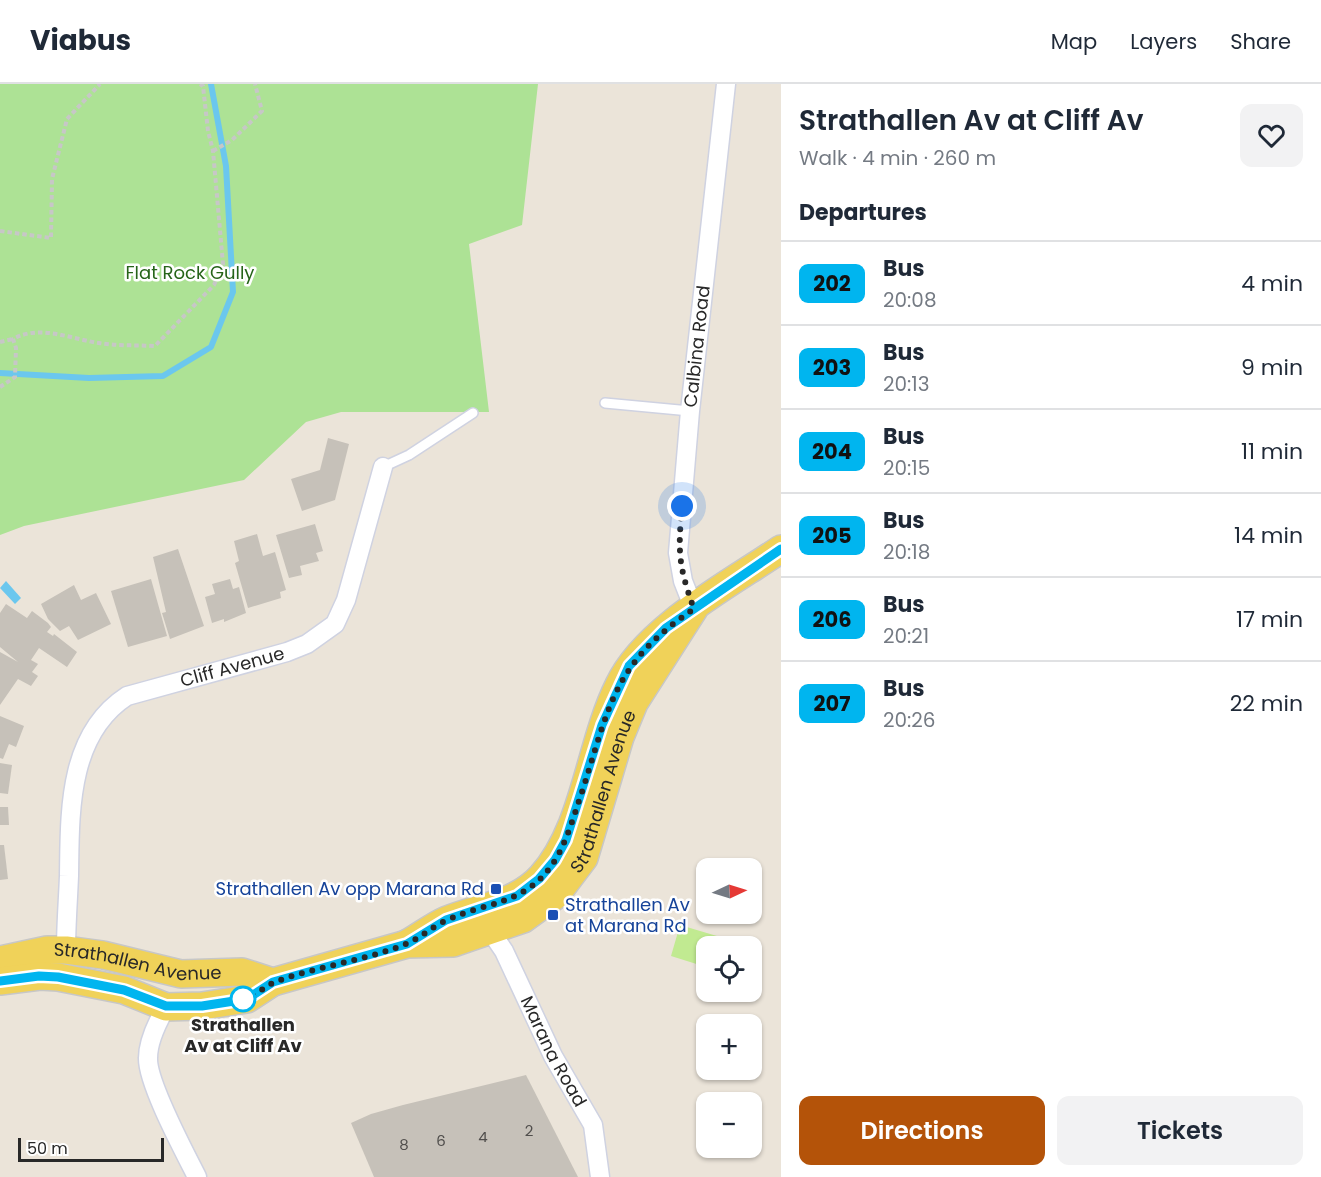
<!DOCTYPE html>
<html lang="en">
<head>
<meta charset="utf-8">
<style>
	body { margin:0; font-family:Poppins,sans-serif; background:#f2f2f3; color:#1f2937; height:100vh; display:flex; flex-direction:column; font-size:22px; white-space:nowrap }
	* { box-sizing:border-box; margin:0 }
	p { font-size:20px; color:#747a83 }
	.icon { flex:none; width:33px; height:33px; fill:none; stroke:currentColor; stroke-width:2; stroke-linecap:round; stroke-linejoin:round }
	.map { position:relative; flex:1; overflow:hidden }
	.panel { display:flex; flex-direction:column; background:#fff; width:540px }
	.panel>* { flex:none }
	.badge { padding:0 12px; border-radius:9px; font-size:21px; line-height:39px }
	.needle { width:39px; rotate:86deg }
	.controls { position:absolute; left:696px; top:774px; display:grid; gap:12px }
	.controls a { display:grid; place-items:center; width:66px; height:66px; border-radius:12px; background:#fff; box-shadow:0 2px 4px #0004; font-size:30px }
	.scale { position:absolute; left:18px; bottom:15px; width:146px; box-sizing:border-box; padding-left:6px; border:3px solid #282828; border-top:0; font-size:16px; line-height:21px; white-space:nowrap; color:#282828; -webkit-text-stroke:4px #fff; paint-order:stroke }
	.you { position:absolute; width:30px; height:30px; margin:-15px; border:4px solid #fff; border-radius:50%; background:#1a73e8; box-shadow:0 0 0 9px #1a73e833 }
	.map>.badge { position:absolute; translate:-50% -50%; box-shadow:0 0 0 3px #fff }
	h2 { padding:0 18px; font-size:22px; line-height:54px }
	.round { display:grid; place-items:center; flex:none; width:63px; height:63px; border-radius:12px; background:#f2f2f3 }
	.headline { display:flex; align-items:center; justify-content:space-between; height:102px; padding:0 18px }
	h1 { font-size:28px; font-weight:600; line-height:45px }
	.primary-button { display:flex; gap:12px; margin-top:auto; padding:12px 18px }
	.primary-button a { flex:1; height:69px; border-radius:12px; background:#b45309; color:#fff; font-size:24px; font-weight:600; line-height:69px; text-align:center }
	.primary-button a+a { background:#f2f2f3; color:#1f2937 }
	ul { padding:0; list-style:none }
	li { display:flex; align-items:center; gap:18px; height:84px; padding:0 18px; border-top:2px solid #e0e1e3 }
	li div { flex:1 }
	li b { display:block; font-size:22px }
	li em { font-style:normal }
	li .badge { min-width:66px; font-weight:700; text-align:center }
	header { display:flex; align-items:center; gap:36px; box-sizing:border-box; height:84px; padding:0 30px; background:#fff; border-bottom:2px solid #e0e1e3 }
	header strong { font-size:28px }
	nav { display:flex; gap:33px; margin-inline-start:auto; font-size:21px }
	main { display:flex; flex:1; min-height:0 }
	.map>svg:first-child { display:block }
	.green { fill:#ade295 }
	.pitch { fill:#c1ea91 }
	.water { fill:#6bc7ee }
	.lines { fill:none; stroke-linecap:round; stroke-linejoin:round }
	.stream { stroke:#6bc7ee; stroke-width:6 }
	.building { fill:#c6c1b9 }
	.lane-casing { stroke:#cfd2e1; stroke-width:12 }
	.street-casing { stroke:#cfd2e1; stroke-width:21 }
	.primary-casing { stroke:#c7c7c7; stroke-width:30 }
	.path { stroke:#c7c7c7; stroke-width:4; stroke-dasharray:4.5 3; stroke-linecap:butt }
	.lane { stroke:#fff; stroke-width:9 }
	.street { stroke:#fff; stroke-width:18 }
	.primary { stroke:#f0d259; stroke-width:27 }
	.line-casing { stroke:#fff; stroke-width:14 }
	.line { stroke:#00b5ef; stroke-width:9 }
	.walk { stroke:#282828; stroke-width:6; stroke-dasharray:0 10.8 }
	.transit-dot { fill:#1a4fb4; stroke:#fff; stroke-width:2 }
	.stop-dot { fill:#fff; stroke:#00b5ef; stroke-width:3 }
	.labels { text-anchor:middle; stroke-width:5; stroke-linejoin:round; paint-order:stroke }
	.number-label { font-size:15px; fill:#504e4c }
	.park-label { font-size:18px; fill:#266419; stroke:#fff }
	.street-label { font-size:18px; fill:#282828; stroke:#fff }
	.transit-label { font-size:18px; fill:#164399; stroke:#fff; text-anchor:end }
	.stop-label { font-size:18px; font-weight:bold; fill:#282828; stroke:#fff }
</style>
</head>
<body>
<header>
<strong>Viabus</strong>
<nav><a>Map</a><a>Layers</a><a>Share</a></nav>
</header>
<main>
<div class="map">
<svg width="781" height="1093" viewBox="0 0 781 1093">
	<rect width="100%" height="100%" fill="#ebe4d9"/>
	<path class="green" d="M0,0H538L522,141L469,160L489,328H341L306,338L244,396L24,442L0,451Z"/>
	<path class="pitch" d="M680,841L747,861L746,862H706V883L671,872Z"/>
	<path class="water" d="M6,497L21,514L15,520L0,504Z"/>
	<g class="lines">
		<path class="stream" d="M0,289L89,294L163,292L211,263L233,208L226,82L211,0"/>
	</g>
	<g class="building">
		<path d="M328,354L349,360L335,416L302,427L291,395L320,386Z"/>
		<path d="M315,440L323,467L316,469L319,477L300,482L302,491L289,494L276,451Z"/>
		<path d="M257,450L263,472L275,468L286,506L280,508L281,514L248,524L235,479L239,477L234,457Z"/>
		<path d="M178,465L204,542L170,555L162,529L166,528L153,473Z"/>
		<path d="M151,495L167,552L128,563L111,507Z"/>
		<path d="M230,495L233,505L239,503L246,529L224,538V535L212,539L205,513L215,510L212,500Z"/>
		<path d="M74,501L81,516L96,509L111,540L78,556L69,542L60,547L48,535L41,520Z"/>
		<path d="M6,520L27,534L32,527L48,539L51,543L47,548L53,552L54,550L77,568L67,583L39,564L31,576L38,580L32,588L38,592L31,602L18,595L0,621V568L18,578L0,563V529Z"/>
		<path d="M0,632L24,642L16,663L9,660L3,675L0,674Z"/>
		<path d="M0,679L12,681L8,710L0,709Z"/>
		<path d="M0,723H8L9,741H0Z"/>
		<path d="M0,761H4L8,795L0,796Z"/>
		<path d="M526,991L578,1093H374L351,1039L371,1030L403,1021Z"/>
	</g>
	<g class="lines">
		<defs>
			<g id="lane">
				<path d="M605,319L690,327"/>
				<path d="M383,383L409,371L473,329"/>
			</g>
			<g id="street">
				<path id="s1" d="M694,525L683,497L678,469L690,327L726,0"/>
				<path id="s2" d="M491,848L504,867L553,972L593,1041L600,1093"/>
				<path id="s3" d="M66,866C66,841 68,817 69,792C70,730 67,651 127,612L287,568L307,560L335,540L346,516L383,383"/>
				<path d="M166,923C158,937 148,957 148,974C147,999 185,1069 197,1093"/>
			</g>
			<g id="primary">
				<path d="M408,859C421,852 433,842 447,836C479,823 516,820 541,793C586,743 589,661 619,601C646,544 730,500 781,465"/>
				<path id="s4" d="M0,876L47,866H66L103,871L181,890L242,888L273,898"/>
				<path id="s5" d="M0,897L40,892L58,893L124,906L166,923L202,922L247,915L273,898L407,860L453,859L523,835L556,811L584,774L620,653L634,619L694,525"/>
			</g>
		</defs>
		<use href="#lane" class="lane-casing"/>
		<use href="#street" class="street-casing"/>
		<use href="#primary" class="primary-casing"/>
		<g class="path">
			<path d="M213,67L232,56L262,27L255,0"/>
			<path d="M0,147L51,154L52,95L67,35L100,0"/>
			<path d="M0,258L13,255"/>
			<path d="M0,303L15,293L16,264L13,255C40,240 71,255 99,259C117,262 136,261 155,262L214,201L223,180L213,67L208,47L203,2L200,0"/>
		</g>
		<use href="#lane" class="lane"/>
		<use href="#street" class="street"/>
		<use href="#primary" class="primary"/>
	</g>
	<g class="lines">
		<defs>
			<path id="line" d="M0,897L39,892L58,893L124,906L166,922H202L247,915L273,898L407,860L446,836L517,812L539,795L555,776L566,756L602,641L629,582L666,544L781,465"/>
		</defs>
		<use href="#line" class="line-casing"/>
		<use href="#line" class="line"/>
		<path class="walk" d="M243,915C255,914 264,902 275,898C317,882 364,877 406,860C420,854 432,843 445,837C489,816 528,822 557,773C569,751 575,728 583,705C610,619 615,578 694,525C678,481 678,467 682,422"/>
	</g>
	<g class="transit-dot">
		<rect x="490" y="799" width="12" height="12" rx="3"/>
		<rect x="547" y="825" width="12" height="12" rx="3"/>
	</g>
	<circle class="stop-dot" cx="243" cy="915" r="12"/>
	<g class="labels">
		<g class="number-label">
			<text x="529" y="1052">2</text>
			<text x="483" y="1058">4</text>
			<text x="441" y="1062">6</text>
			<text x="404" y="1066">8</text>
		</g>
		<g class="park-label">
			<text x="190" y="195">Flat Rock Gully</text>
		</g>
		<g class="street-label">
			<text dy="6" stroke="none"><textPath href="#s1" startOffset="266">Calbina Road</textPath></text>
			<text dy="6" stroke="none"><textPath href="#s3" startOffset="381">Cliff Avenue</textPath></text>
			<text dy="6" stroke="none"><textPath href="#s5" startOffset="699">Strathallen Avenue</textPath></text>
			<text dy="6" stroke="none"><textPath href="#s4" startOffset="140">Strathallen Avenue</textPath></text>
			<text dy="6" stroke="none"><textPath href="#s2" startOffset="135">Marana Road</textPath></text>
		</g>
		<g class="transit-label">
			<text x="484" y="811">Strathallen Av opp Marana Rd</text>
			<text x="565" y="827" text-anchor="start">Strathallen Av<tspan x="565" dy="21">at Marana Rd</tspan></text>
		</g>
		<g class="stop-label">
			<text x="243" y="947">Strathallen<tspan x="243" dy="21">Av at Cliff Av</tspan></text>
		</g>
	</g>
</svg>
<div class="controls">
<a><svg class="needle" viewBox="-14 -14 28 28"><path d="M0-13l5 13h-10z" fill="#e53935"/><path d="M0 13l5-13h-10z" fill="#747a83"/></svg></a>
<a><svg class="icon" aria-label="locate" viewBox="0 0 24 24"><circle cx="12" cy="12" r="6"/><path d="M12 2v4M12 18v4M2 12h4M18 12h4"/></svg></a>
<a>+</a>
<a>−</a>
</div>
<div class="scale">50 m</div>
<div class="you" style="left:682px;top:422px"></div>
</div>
<section class="panel">
<div class="headline"><div><h1>Strathallen Av at Cliff Av</h1><p>Walk · 4 min · 260 m</p></div><a class="round"><svg class="icon" aria-label="heart" viewBox="0 0 24 24"><path d="M12 20l-8-8c-3-5 5-10 8-4 3-6 11-1 8 4z"/></svg></a></div>
<h2>Departures</h2>
<ul>
<li><span class="badge" style="background:#00b5ef;color:#111">202</span><div><b>Bus</b><p>20:08</p></div><em>4 min</em></li>
<li><span class="badge" style="background:#00b5ef;color:#111">203</span><div><b>Bus</b><p>20:13</p></div><em>9 min</em></li>
<li><span class="badge" style="background:#00b5ef;color:#111">204</span><div><b>Bus</b><p>20:15</p></div><em>11 min</em></li>
<li><span class="badge" style="background:#00b5ef;color:#111">205</span><div><b>Bus</b><p>20:18</p></div><em>14 min</em></li>
<li><span class="badge" style="background:#00b5ef;color:#111">206</span><div><b>Bus</b><p>20:21</p></div><em>17 min</em></li>
<li><span class="badge" style="background:#00b5ef;color:#111">207</span><div><b>Bus</b><p>20:26</p></div><em>22 min</em></li>
</ul>
<div class="primary-button"><a>Directions</a><a>Tickets</a></div>
</section>
</main>
</body>
</html>
